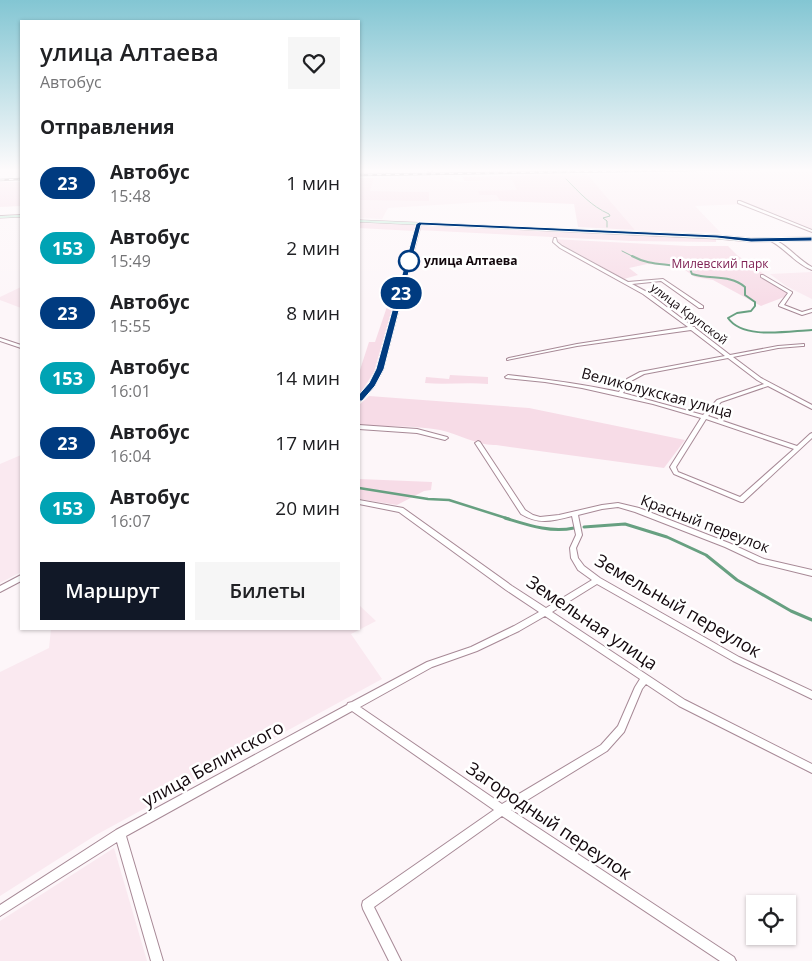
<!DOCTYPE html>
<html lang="ru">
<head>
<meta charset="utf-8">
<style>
	body { margin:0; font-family:"Open Sans",sans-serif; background:#f6f6f6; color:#202124; height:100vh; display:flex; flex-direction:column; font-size:19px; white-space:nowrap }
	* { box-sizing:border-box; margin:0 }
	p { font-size:16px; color:#757577 }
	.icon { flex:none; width:28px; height:28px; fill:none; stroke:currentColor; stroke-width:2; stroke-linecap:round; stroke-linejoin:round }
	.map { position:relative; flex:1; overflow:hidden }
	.details { position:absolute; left:20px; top:20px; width:340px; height:610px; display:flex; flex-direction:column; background:#fff; border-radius:0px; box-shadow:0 1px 4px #0004 }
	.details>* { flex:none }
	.badge { padding:0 10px; border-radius:16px; font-size:18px; line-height:32px }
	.fabs { position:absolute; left:746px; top:895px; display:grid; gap:10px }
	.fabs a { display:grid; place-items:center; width:50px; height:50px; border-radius:0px; background:#fff; box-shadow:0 1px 4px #0004; font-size:25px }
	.map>.badge { position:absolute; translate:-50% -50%; box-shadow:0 0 0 2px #fff }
	h2 { padding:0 20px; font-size:19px; line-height:45px }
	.round { display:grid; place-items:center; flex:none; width:52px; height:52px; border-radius:0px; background:#f6f6f6 }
	.overview { display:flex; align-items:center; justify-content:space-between; height:85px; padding:0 20px }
	h1 { font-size:24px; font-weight:600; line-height:38px }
	.primary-button { display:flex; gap:10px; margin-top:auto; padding:10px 20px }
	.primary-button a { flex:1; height:58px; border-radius:0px; background:#111827; color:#fff; font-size:20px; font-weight:600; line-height:58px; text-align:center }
	.primary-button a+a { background:#f6f6f6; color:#202124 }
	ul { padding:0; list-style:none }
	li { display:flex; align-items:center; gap:15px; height:65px; padding:0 20px }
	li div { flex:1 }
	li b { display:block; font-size:19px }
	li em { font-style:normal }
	li .badge { min-width:55px; font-weight:700; text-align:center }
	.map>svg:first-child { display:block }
	.built { fill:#fae9f0 }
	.green { fill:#f7dce7 }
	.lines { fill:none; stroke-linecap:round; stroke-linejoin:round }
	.stream-far3 { stroke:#67a081; stroke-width:1 }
	.stream-far2 { stroke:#67a081; stroke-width:2 }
	.stream-far1 { stroke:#67a081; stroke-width:2.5 }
	.stream { stroke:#67a081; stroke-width:3 }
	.minor-casing { stroke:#a78996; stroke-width:2 }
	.secondary-casing { stroke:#a78996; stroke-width:1 }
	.minor { fill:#fff; fill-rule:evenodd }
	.secondary { fill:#c6eedb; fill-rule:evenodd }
	.rail-casing { stroke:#5a5155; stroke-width:2.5 }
	.rail { stroke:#fff; stroke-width:1; stroke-dasharray:4.5; stroke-linecap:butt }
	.line { fill:#003b80; stroke:#fff }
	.stop-dot { fill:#fff; stroke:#003b80; stroke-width:2.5 }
	.labels { text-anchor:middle; stroke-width:5; stroke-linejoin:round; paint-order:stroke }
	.far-stop-label { font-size:12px; font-weight:bold; fill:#13080d; stroke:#fff; text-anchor:start }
	.far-park-label { font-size:12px; fill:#7f2154; stroke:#fff }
	.far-street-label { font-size:12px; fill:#13080d; stroke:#fff }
	.street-label { font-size:15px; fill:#13080d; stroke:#fff }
	.near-street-label { font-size:18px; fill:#13080d; stroke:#fff }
</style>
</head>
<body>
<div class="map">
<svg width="812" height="961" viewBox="0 0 812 961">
	<rect width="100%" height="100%" fill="#fdf6f9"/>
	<g class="built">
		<path d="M812,169V229L745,204L695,206L721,233L635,230L588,175Z"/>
		<path d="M443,177L460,182L512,180L517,190L481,195H496L500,201L388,208L382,219L359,218V200H429V192L369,191L374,178Z"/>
		<path d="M812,272V299L786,286L770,274Z"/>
		<path d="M21,287V308L0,300V297Z"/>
		<path d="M21,455V572L0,583V464Z"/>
		<path d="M359,605L376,621L351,634L382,679L96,835L0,896V672L49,648L51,629H359Z"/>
		<path d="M114,848L147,961H0V921Z"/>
	</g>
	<g class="green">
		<path d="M398,169H661L432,173L427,170L373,173Z"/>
		<path d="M587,174L635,230L578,227L574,204L500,201L496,195H480L478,191L517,190L512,180L464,181L463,177Z"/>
		<path d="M359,178H374L370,191L429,192V201L359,200Z"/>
		<path d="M0,182H21V206L0,207Z"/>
		<path d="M359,223L416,225L414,231L359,228Z"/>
		<path d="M422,226L716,239V242L630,241L418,230L419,227Z"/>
		<path d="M552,239L688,246H728L737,255L792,294L761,306L713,280L695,277L679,266L647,264L629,268L638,275L624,279Z"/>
		<path d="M395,283L399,284L374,372L359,395V373L369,342H375Z"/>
		<path d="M450,375L488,377V384C466,382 446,385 425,383L426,377L449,379Z"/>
		<path d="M369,396L529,408L685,440L664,468L496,445C478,446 459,434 440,430C414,425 385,427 359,425V405Z"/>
		<path d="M359,479L432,482L431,490L424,491L397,505L359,499Z"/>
	</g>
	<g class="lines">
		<g class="stream-far3">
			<path d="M566,179C580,193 591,206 609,214L610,216L603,218L607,221V227"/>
			<path d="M622,251L634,257"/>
		</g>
		<path class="stream-far2" d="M632,256C652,267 668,262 690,269L692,274C710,280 730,274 745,287V295L755,302V306L751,311L737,313L728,318C743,340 788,331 812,330"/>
		<path class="stream-far1" d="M359,488L428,499L449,500L509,519"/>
		<g class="stream">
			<path d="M505,518C528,525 550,533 574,528"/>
			<path d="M584,527L625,524L667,537L706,555L737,580L791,611L812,620"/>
		</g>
		<defs>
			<g id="minor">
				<path d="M424,169H428L432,171L430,172Z"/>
				<path d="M738,201H740L812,230V232L738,203Z"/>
				<path d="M419,223L421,224L383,369L374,386L361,400L359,401V396L370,384L377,369L417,224Z"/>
				<path d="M554,238H556L557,242L562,246L628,282L663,279L703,306V308H699L661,281L632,284L647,292L693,327H695V328L730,355L778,346L804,344V346H802L778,348L733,357L761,378L812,405V409L768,386L721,402L708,416L797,446L810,434L812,433V438L743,502H741L674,474L670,467L701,418L653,404L582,388L545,382L506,378L505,377L508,375C545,379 582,384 619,392L627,379L640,372L725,356L691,330L577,346L507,360V359L509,358L577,344L688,327L643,294L560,248L553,242ZM728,358L757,380L764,384L717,400L703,415L623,393L631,381L644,374ZM706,419L794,449L740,497L678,472L676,467Z"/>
				<path d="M771,239C785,242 798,260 812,267V270C796,264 786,249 771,241Z"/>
				<path d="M761,275H763L792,292V293L784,305L802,312L812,309V312L802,315L779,306V305L788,293L761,277Z"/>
				<path d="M0,338L21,345V348L0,341Z"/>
				<path d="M359,425L417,429L447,437L448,438L445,440L417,433L359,429Z"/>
				<path d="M478,441L480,442L525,510L533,515L540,517L559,515L602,505L618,503L639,508L729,543L764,559L812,570V576L759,563L725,547L635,512L618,507L602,509L578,515L582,535L576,548L578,558L584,566L600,578L739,657L812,691V699L733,661L597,584L552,612L685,700L812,764V773L679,706L646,684L642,689L624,732L607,751L511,810L734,957L736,961H720L502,816L374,907L401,961H389L363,909L362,905L363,901L494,810L352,711L126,836L163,961H151L117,842L0,916V905L116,830L347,705L348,703L352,702L427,662L471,647L514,626L539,612L506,590L399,512L359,504V500L403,508L512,586L546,608L592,580L578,570L571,558L570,548L576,535L572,516C553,521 539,525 521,514L475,443ZM545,616L640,679L635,687L618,726L601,745L502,804L360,707L432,667L477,651L519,631Z"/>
				<path d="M21,575V581L0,592V586Z"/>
			</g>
			<g id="secondary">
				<path d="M21,215V217L0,218V216Z"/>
				<path d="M359,220L717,235L751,238L812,237V241L751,242L717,239L359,222Z"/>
			</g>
		</defs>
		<use href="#minor" class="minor-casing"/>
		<use href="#secondary" class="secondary-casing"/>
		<use href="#minor" class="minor"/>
		<use href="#secondary" class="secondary"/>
		<defs>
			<g id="rail">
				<path d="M359,175L764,169"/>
				<path d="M0,180L21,179"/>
			</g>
		</defs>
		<use href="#rail" class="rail-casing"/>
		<use href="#rail" class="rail"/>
	</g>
	<linearGradient id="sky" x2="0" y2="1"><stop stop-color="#83c6d3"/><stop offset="0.56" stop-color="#fefbfc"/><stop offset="1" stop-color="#fefbfc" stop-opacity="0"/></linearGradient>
	<rect width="812" height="304" fill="url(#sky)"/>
	<path class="line" d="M419,222L717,235L751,238L812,237V241L751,242L717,238L421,225L384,369L375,386L362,401H356L355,399L369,383L376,369L416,224Z"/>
	<circle class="stop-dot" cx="409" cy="261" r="10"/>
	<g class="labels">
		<g class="far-stop-label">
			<text x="424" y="265">улица Алтаева</text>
		</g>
		<g class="far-park-label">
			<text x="720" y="268">Милевский парк</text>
		</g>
		<g class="far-street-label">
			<text transform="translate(689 314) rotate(37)" y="4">улица Крупской</text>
		</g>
		<g class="street-label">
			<text transform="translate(657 393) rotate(15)" y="5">Великолукская улица</text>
			<text transform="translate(705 524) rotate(21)" y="5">Красный переулок</text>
		</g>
		<g class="near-street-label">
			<text transform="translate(678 606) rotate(30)" y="6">Земельный переулок</text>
			<text transform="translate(592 623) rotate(34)" y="6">Земельная улица</text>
			<text transform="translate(213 764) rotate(-29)" y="6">улица Белинского</text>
			<text transform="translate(549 821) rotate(34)" y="6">Загородный переулок</text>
		</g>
	</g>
</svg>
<div class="fabs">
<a><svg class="icon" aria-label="locate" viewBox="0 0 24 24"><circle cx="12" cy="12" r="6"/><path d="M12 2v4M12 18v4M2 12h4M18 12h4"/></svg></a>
</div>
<b class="badge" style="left:401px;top:293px;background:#003b80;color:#fff">23</b>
<section class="details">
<div class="overview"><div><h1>улица Алтаева</h1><p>Автобус</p></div><a class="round"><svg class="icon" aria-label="heart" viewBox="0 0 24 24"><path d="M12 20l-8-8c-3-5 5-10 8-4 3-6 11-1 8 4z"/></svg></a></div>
<h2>Отправления</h2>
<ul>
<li><span class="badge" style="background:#003b80;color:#fff">23</span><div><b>Автобус</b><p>15:48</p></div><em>1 мин</em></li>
<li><span class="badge" style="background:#00a3b4;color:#fff">153</span><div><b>Автобус</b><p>15:49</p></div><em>2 мин</em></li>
<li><span class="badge" style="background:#003b80;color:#fff">23</span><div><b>Автобус</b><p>15:55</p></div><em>8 мин</em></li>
<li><span class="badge" style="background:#00a3b4;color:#fff">153</span><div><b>Автобус</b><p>16:01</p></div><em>14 мин</em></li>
<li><span class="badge" style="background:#003b80;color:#fff">23</span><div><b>Автобус</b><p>16:04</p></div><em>17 мин</em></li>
<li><span class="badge" style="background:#00a3b4;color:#fff">153</span><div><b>Автобус</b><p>16:07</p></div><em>20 мин</em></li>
</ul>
<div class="primary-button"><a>Маршрут</a><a>Билеты</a></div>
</section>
</div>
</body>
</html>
